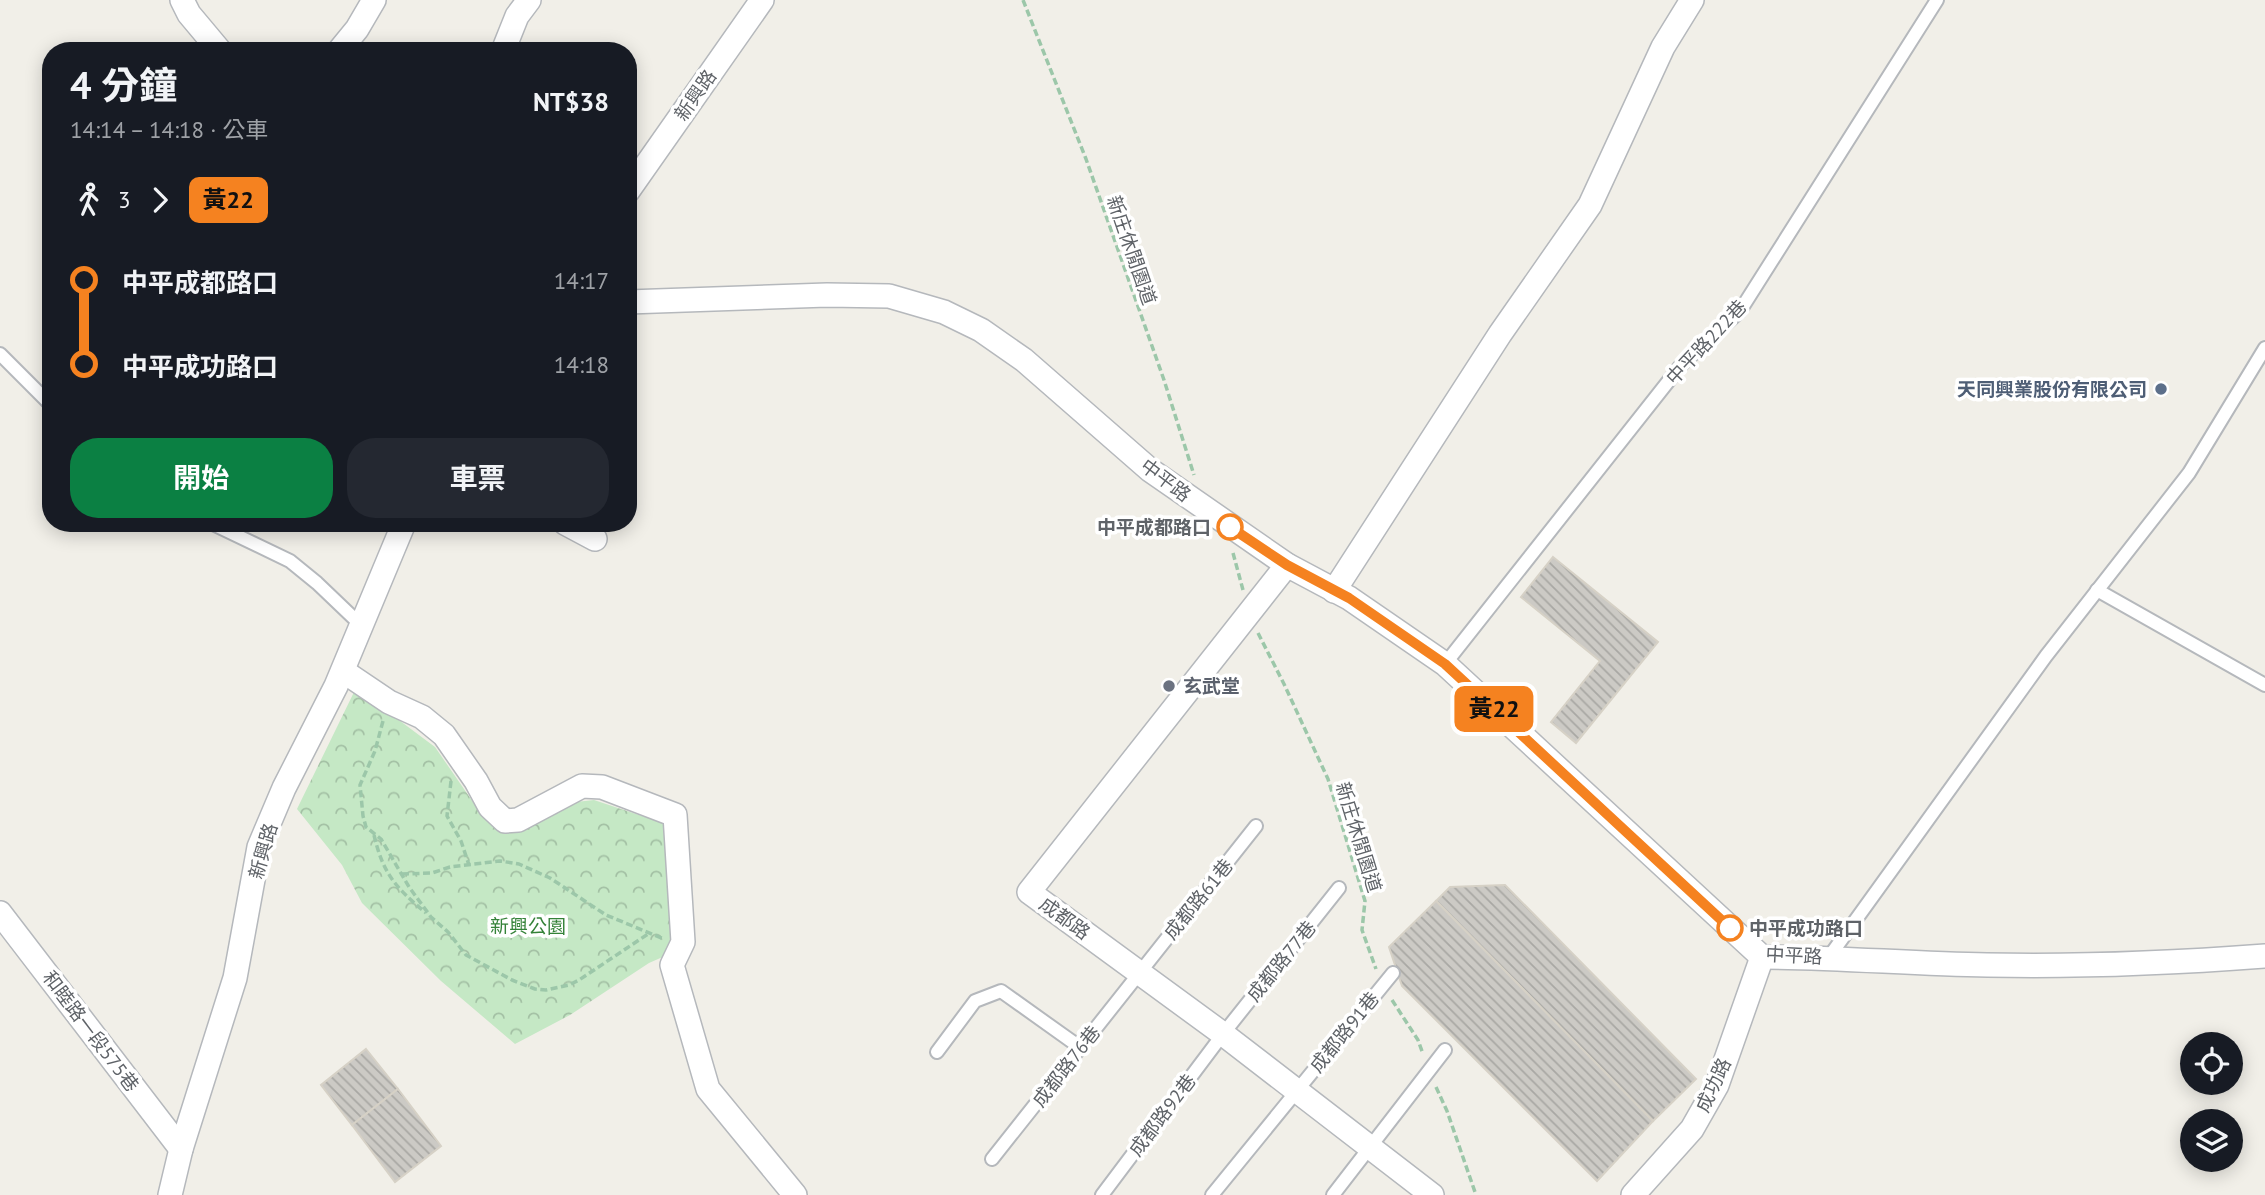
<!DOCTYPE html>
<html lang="zh-TW">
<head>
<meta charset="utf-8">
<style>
	body { margin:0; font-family:"PT Sans","Noto Sans TC",sans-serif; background:#242831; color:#f1f3f6; height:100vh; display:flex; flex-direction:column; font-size:26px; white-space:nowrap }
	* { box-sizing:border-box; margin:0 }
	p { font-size:23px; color:#9ea1a6 }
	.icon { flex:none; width:38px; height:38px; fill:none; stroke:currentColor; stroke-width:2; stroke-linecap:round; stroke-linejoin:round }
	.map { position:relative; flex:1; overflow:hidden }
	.panel { position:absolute; left:42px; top:42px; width:595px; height:490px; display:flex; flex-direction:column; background:#171b24; border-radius:28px; box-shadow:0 4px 18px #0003 }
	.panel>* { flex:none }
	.badge { padding:0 14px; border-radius:10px; font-size:24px; line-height:46px }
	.controls { position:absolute; left:2180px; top:1032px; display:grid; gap:14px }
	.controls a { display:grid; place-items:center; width:63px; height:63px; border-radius:50%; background:#171b24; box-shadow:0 4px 18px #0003; font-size:35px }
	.map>.badge { position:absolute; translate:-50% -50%; box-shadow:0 0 0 4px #fff }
	.legs { display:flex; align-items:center; gap:10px; height:77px; padding:0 28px; font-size:23px }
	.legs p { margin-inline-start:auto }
	.head { display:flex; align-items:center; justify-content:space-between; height:119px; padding:0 28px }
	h1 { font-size:38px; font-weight:700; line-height:52px }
	.button { display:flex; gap:14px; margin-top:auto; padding:14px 28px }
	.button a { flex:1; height:80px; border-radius:28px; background:#0b8043; color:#fff; font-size:28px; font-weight:700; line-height:80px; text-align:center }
	.button a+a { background:#242831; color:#f1f3f6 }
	ul { padding:0 28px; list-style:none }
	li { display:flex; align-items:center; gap:24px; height:84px; font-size:26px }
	li i { display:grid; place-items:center; width:10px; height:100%; margin:0 9px; background:currentColor }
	li i::after { content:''; width:18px; height:18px; margin:-9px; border:5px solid; border-radius:50%; background:#171b24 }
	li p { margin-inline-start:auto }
	li:first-child i { background:linear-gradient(#0000 50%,currentColor 0) }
	li:last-child i { background:linear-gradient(currentColor 50%,#0000 0) }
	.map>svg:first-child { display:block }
	.park { fill:url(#park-crowns) }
	.building { fill:url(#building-back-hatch); stroke:#d6d1c6; stroke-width:2 }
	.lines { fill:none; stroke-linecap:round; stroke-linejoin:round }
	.lane-casing { stroke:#b5b8bc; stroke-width:16 }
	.street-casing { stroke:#b5b8bc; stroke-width:26 }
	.path { stroke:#9cc7a9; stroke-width:3.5; stroke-dasharray:7 3.5; stroke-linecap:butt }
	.lane { stroke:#fff; stroke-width:12 }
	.street { stroke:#fff; stroke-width:23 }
	.line-1-casing { stroke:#fff; stroke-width:16 }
	.line-1 { stroke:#f58220; stroke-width:10 }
	.service-dot { fill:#5c6f8a; stroke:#fff; stroke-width:2.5 }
	.stop-1-dot { fill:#fff; stroke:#f58220; stroke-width:3.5 }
	.worship-dot { fill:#6b7280; stroke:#fff; stroke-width:2.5 }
	.labels { text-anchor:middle; stroke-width:7; stroke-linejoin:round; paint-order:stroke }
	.street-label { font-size:19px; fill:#5f6368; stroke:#fff }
	.service-label { font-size:19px; font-weight:bold; fill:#4e5e75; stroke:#fff; text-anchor:end }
	.stop-label { font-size:19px; font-weight:bold; fill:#5f6368; stroke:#fff; text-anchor:end }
	.worship-label { font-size:19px; font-weight:bold; fill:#5b616d; stroke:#fff; text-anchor:start }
	.park-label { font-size:19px; fill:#348238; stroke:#fff }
</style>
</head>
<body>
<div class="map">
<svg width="2265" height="1195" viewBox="0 0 2265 1195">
	<defs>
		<pattern id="park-crowns" width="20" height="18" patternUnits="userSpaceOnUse" patternTransform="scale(1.75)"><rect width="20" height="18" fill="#c5e8c5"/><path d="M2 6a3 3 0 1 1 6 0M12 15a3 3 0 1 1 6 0" fill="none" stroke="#a3c0a4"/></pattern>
		<pattern id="building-back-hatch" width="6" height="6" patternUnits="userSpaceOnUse" patternTransform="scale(1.75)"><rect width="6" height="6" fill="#cccac5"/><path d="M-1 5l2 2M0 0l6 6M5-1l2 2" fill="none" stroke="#a9a8a4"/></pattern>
	</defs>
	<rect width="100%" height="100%" fill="#f1efe8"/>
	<path class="park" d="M356,688L435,747L484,818L515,829L558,804L594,800L669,825L674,952L649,963L570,1015L515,1044L441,981L362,903L342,865L297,809Z"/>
	<g class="building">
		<path d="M1553,557L1658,642L1576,743L1551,722L1600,661L1521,597Z"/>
		<path d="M1505,885L1696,1079L1653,1121L1436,901L1450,887Z"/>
		<path d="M1436,901L1653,1121L1597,1181L1402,986L1389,947Z"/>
		<path d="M366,1049L398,1089L352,1125L321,1085Z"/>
		<path d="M398,1089L441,1146L395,1182L352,1125Z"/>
	</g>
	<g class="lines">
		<defs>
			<g id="lane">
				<path d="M0,354L51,405"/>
				<path d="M211,523L290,561L317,583L362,626"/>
				<path d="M2097,590L2265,685"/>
				<path d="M1445,664L1682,364L1740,311L1937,0"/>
				<path d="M1829,957L2046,656L2189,473L2265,348"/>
				<path d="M937,1052L975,1001L1001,991L1081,1048"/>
				<path d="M992,1159L1256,826"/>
				<path d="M1102,1195L1223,1034L1339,888"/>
				<path d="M1212,1195L1393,973"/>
				<path d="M1333,1195L1445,1050"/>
			</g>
			<g id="street">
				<path d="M182,0L189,14L220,51"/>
				<path d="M339,51L357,29L374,0"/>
				<path d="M503,51L517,16L529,0"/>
				<path d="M628,191L762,0"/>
				<path d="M628,302L827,295L889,296L944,312L981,330L1024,360L1150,470L1287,565L1349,598L1445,664L1762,957C1837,957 1912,964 1987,965C2080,967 2172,963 2265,956"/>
				<path d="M565,523L595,539"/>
				<path d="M1287,565L1029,892L1223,1034L1432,1195"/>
				<path d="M1334,591L1500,334L1590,205L1663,47L1692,0"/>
				<path d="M343,671L389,702L422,717L444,735L476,781L490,807L505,821L518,820L582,786L602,787L675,815L683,942L672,965L708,1089L795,1195"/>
				<path d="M0,913L181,1149"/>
				<path d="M170,1195L181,1149L235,978L259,847L284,788L336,686L404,523"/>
				<path d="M1633,1195L1692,1129L1717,1085L1762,957"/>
			</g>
		</defs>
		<use href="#lane" class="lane-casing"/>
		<use href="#street" class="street-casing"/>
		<g class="path">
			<path d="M1023,0L1086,159L1164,380L1194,475"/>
			<path d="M1233,553L1243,590"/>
			<path d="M1258,633L1284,684L1328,779L1365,901L1362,930L1376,969"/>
			<path d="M383,721L375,751L360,785L363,816L366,827L381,839L409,887L431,917L448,932L466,955L512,980L535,989L546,990L569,985L579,980L648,934"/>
			<path d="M451,781L447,816L461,841L469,865"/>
			<path d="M374,835C383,874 396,888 426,913"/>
			<path d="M402,874L432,873L450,867L500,861L519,864L550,878L606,915L664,939"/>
			<path d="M1392,1000L1418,1040L1423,1054"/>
			<path d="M1436,1087L1447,1111L1476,1195"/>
		</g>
		<use href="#lane" class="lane"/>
		<use href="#street" class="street"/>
	</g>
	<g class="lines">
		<defs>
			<path id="line-1" d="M1230,527L1287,565L1349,598L1445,664L1730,928"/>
		</defs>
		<use href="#line-1" class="line-1-casing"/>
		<use href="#line-1" class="line-1"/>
	</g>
	<circle class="service-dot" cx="2161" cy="389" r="7"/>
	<g class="stop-1-dot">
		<circle cx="1230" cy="527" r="12"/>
		<circle cx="1730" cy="928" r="12"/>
	</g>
	<circle class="worship-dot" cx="1169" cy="686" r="7"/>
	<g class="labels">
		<g class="street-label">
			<text transform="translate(695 95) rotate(-55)" y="7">新興路</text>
			<text transform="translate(1132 250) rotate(71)" y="7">新庄休閒園道</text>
			<text transform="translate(1706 342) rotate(-47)" y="7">中平路222巷</text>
			<text transform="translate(1166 480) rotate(37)" y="7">中平路</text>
			<text transform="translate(1359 837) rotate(73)" y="7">新庄休閒園道</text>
			<text transform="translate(263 851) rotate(-74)" y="7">新興路</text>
			<text transform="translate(1198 899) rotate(-51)" y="7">成都路61巷</text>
			<text transform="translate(1065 918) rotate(36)" y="7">成都路</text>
			<text transform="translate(1794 955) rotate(3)" y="7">中平路</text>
			<text transform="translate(1281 961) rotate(-51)" y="7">成都路77巷</text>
			<text transform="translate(91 1031) rotate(53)" y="7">和睦路一段575巷</text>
			<text transform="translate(1344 1032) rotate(-51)" y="7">成都路91巷</text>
			<text transform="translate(1066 1066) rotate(-52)" y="7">成都路76巷</text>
			<text transform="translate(1713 1085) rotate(-65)" y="7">成功路</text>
			<text transform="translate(1162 1115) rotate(-53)" y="7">成都路92巷</text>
		</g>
		<g class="service-label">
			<text x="2147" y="396">天同興業股份有限公司</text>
		</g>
		<g class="stop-label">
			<text x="1211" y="534">中平成都路口</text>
			<text x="1749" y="935" text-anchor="start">中平成功路口</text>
		</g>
		<g class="worship-label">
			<text x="1183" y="693">玄武堂</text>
		</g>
		<g class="park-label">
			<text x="528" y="933">新興公園</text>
		</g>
	</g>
</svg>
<div class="controls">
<a><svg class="icon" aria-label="locate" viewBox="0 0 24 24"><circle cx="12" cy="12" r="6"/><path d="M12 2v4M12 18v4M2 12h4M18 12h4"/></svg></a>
<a><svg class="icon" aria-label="layers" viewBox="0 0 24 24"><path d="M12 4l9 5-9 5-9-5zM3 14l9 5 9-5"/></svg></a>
</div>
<b class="badge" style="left:1494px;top:709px;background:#f58220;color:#111">黃22</b>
<section class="panel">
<div class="head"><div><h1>4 分鐘</h1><p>14:14 – 14:18 · 公車</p></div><b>NT$38</b></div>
<div class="legs"><svg class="icon" aria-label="walk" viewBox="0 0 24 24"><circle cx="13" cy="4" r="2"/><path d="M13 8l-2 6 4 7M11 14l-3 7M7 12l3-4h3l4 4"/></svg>3<svg class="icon" aria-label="forward" viewBox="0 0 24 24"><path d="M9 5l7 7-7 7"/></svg><b class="badge" style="background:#f58220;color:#111">黃22</b></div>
<ul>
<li><i style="color:#f58220"></i><b>中平成都路口</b><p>14:17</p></li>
<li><i style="color:#f58220"></i><b>中平成功路口</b><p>14:18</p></li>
</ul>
<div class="button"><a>開始</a><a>車票</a></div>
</section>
</div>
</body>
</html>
